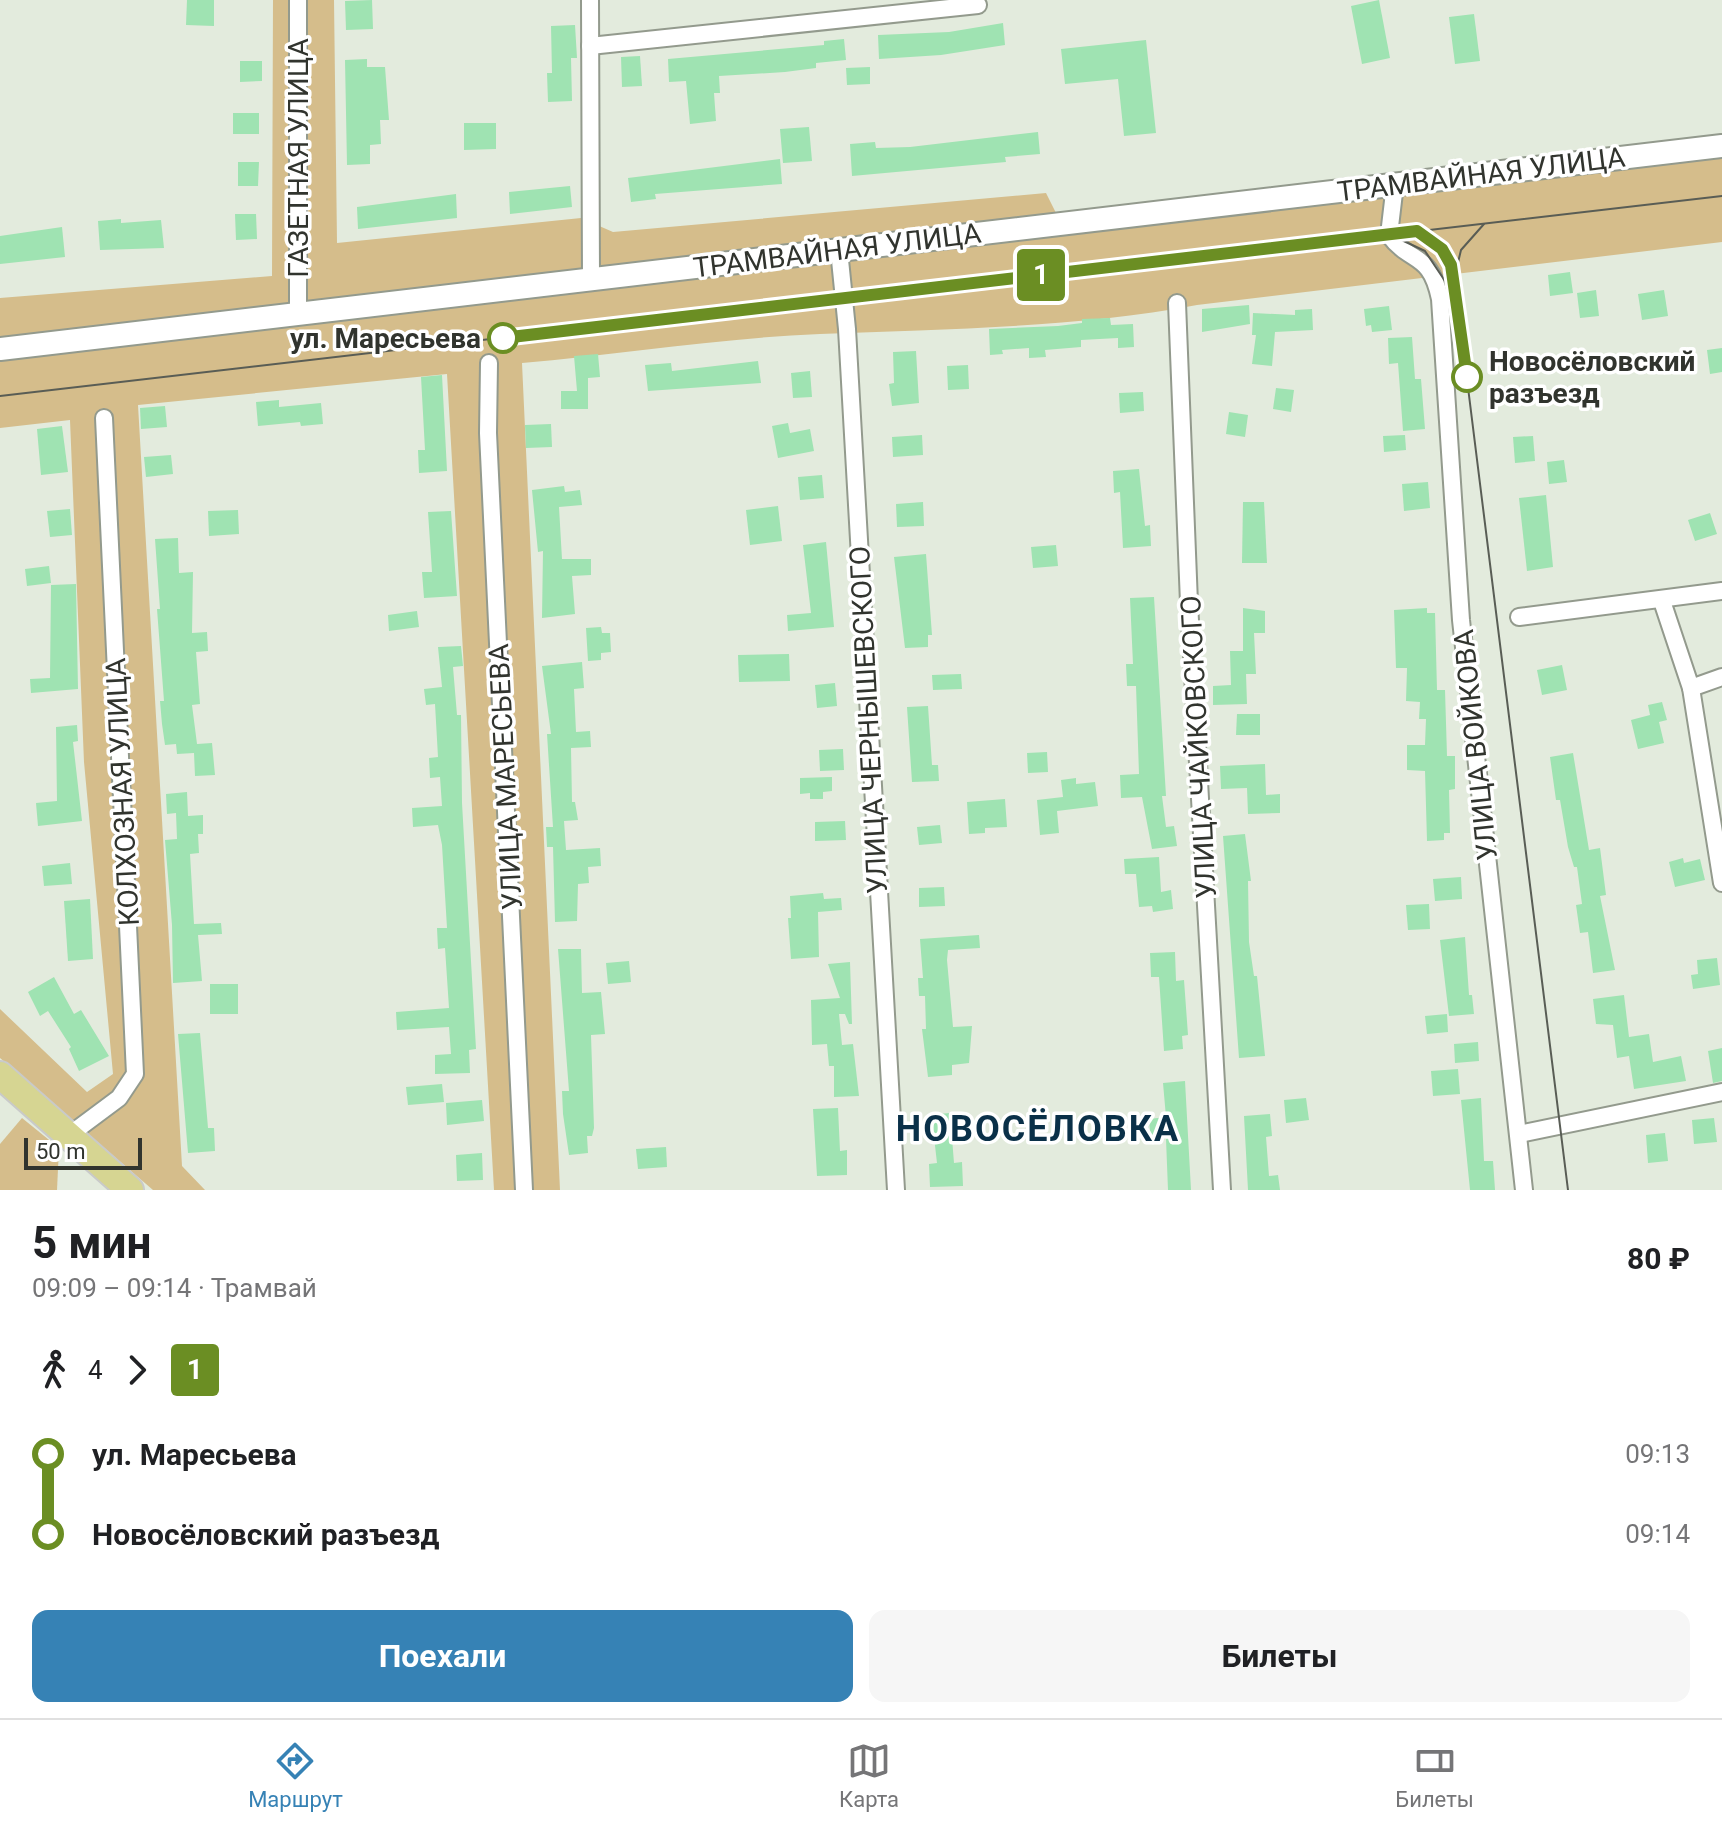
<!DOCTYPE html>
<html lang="ru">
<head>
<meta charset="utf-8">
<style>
	body { margin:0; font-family:Roboto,sans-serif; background:#f6f6f6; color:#202124; height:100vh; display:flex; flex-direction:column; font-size:30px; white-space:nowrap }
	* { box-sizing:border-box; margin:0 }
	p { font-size:26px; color:#757577 }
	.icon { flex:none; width:44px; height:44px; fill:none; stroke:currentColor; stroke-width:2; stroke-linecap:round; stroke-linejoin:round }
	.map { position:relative; height:1190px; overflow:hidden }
	.sheet { display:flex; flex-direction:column; background:#fff; flex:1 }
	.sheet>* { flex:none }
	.badge { padding:0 16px; border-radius:6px; font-size:28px; line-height:52px }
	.scale { position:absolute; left:24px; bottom:20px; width:118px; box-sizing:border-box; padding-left:8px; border:4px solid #31342e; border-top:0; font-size:22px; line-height:28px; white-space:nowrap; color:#31342e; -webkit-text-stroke:6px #fff; paint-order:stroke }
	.map>.badge { position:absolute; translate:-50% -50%; box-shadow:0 0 0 4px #fff }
	.legs { display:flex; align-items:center; gap:12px; height:88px; padding:0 32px; font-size:26px }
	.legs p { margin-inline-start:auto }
	.overview { display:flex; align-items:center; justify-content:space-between; height:136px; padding:0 32px }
	h1 { font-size:44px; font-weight:700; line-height:60px }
	.action { display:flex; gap:16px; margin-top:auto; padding:16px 32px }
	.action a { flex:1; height:92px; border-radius:16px; background:#3682b5; color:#fff; font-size:32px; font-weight:700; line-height:92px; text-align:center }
	.action a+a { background:#f6f6f6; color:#202124 }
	ul { padding:0 32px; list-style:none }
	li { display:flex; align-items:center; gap:28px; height:80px; font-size:30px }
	li i { display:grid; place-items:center; width:12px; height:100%; margin:0 10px; background:currentColor }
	li i::after { content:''; width:20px; height:20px; margin:-10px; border:6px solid; border-radius:50%; background:#fff }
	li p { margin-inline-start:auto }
	li:first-child i { background:linear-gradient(#0000 50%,currentColor 0) }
	li:last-child i { background:linear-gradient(currentColor 50%,#0000 0) }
	.tabs { display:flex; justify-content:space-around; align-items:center; height:112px; border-top:2px solid #e0e0e0; background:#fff; font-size:22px; color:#757577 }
	.tabs a { display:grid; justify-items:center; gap:4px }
	.tabs .current { color:#3682b5 }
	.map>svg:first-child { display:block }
	.green { fill:#d5bd8b }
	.building { fill:#9fe3b2 }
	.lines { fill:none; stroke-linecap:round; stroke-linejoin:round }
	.street-casing { stroke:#939a8d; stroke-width:20 }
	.secondary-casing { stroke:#939a8d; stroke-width:26 }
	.primary-casing { stroke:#c9cac9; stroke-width:30 }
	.street { stroke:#fff; stroke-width:16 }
	.secondary { stroke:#fff; stroke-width:22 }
	.primary { stroke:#d6d592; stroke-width:26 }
	.tram { stroke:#595d55; stroke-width:2 }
	.line-1-casing { stroke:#fff; stroke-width:18 }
	.line-1 { stroke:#6b8e23; stroke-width:12 }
	.stop-1-dot { fill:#fff; stroke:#6b8e23; stroke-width:4 }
	.labels { text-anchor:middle; stroke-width:7; stroke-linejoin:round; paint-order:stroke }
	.street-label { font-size:28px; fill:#31342e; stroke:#fff }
	.stop-label { font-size:28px; font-weight:bold; fill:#31342e; stroke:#fff; text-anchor:end }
	.district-label { font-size:36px; font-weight:bold; letter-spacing:2px; fill:#0a3048; stroke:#fff }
</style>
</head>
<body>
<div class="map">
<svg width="1722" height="1190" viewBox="0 0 1722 1190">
	<rect width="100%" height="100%" fill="#e3ebdd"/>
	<g class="green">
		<path d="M273,0H292L290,306L0,342V298L272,276Z"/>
		<path d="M304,0H334L337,243L581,218L613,232L1046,193L1057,215L305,304Z"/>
		<path d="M1722,156V242L1197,305C1074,328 945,329 820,334C721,338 621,354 522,363L560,1190H494L447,374L138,405L182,1166L205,1190H153L0,1058V1009L87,1092L113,1074L84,762L70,420L0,428V359Z"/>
		<path d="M22,1118L59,1148L57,1190H0V1144Z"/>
	</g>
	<g class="building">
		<path d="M187,0H214V26L186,25Z"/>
		<path d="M372,0L373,29L346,30L345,1Z"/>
		<path d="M1379,0L1390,58L1362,64L1351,6Z"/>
		<path d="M1474,14L1480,61L1455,64L1449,17Z"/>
		<path d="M1003,23L1005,45L941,55L879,59L878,35L949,32Z"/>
		<path d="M575,25L577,58H571L572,101L548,102L547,73H552L551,26Z"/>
		<path d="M844,39L846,60L816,63V68L785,72L719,76L720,93H714L716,121L690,124L686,81L669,82L668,59L824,45V41Z"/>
		<path d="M1146,40L1156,133L1124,136L1118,79L1065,84L1061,49Z"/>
		<path d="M640,56L642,86L622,87L621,57Z"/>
		<path d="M367,59V67H385L389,120H380L381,144L370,145V164L347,165L345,60Z"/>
		<path d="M240,61H262V81L240,82Z"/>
		<path d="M870,67V84L847,85L846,68Z"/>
		<rect x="233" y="113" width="26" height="21"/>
		<path d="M464,123H496V149L464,150Z"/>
		<path d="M809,127L812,161L783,163L780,129Z"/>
		<path d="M1038,132L1040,154L1005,157L1006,162L852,176L850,144L875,142L876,148L910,147Z"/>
		<path d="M780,159L782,184L655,194L656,199L631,202L628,178Z"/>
		<path d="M238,162H259L258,186H238Z"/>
		<path d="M570,186L572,207L510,214L509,192Z"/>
		<path d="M456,194L457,218L358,229L357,207Z"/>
		<path d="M235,214H256L257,239L236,240Z"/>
		<path d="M121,219V223L161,220L164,248L100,250L98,221Z"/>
		<path d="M62,227L65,257L0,264V236Z"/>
		<path d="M1570,272L1573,293L1550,296L1548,275Z"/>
		<path d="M1596,290L1599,316L1580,318L1577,293Z"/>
		<path d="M1664,290L1668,316L1642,320L1638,294Z"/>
		<path d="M1249,305L1250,324L1202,332V309Z"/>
		<path d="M1389,306L1392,330L1372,332L1371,325L1366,326L1364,309Z"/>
		<path d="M1312,309L1313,330L1275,332L1272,366L1252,364L1256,335H1252L1253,313L1295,315V310Z"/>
		<path d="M1110,318L1111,325L1133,324L1134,347L1118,348V338L1081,340V347L1045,350L1046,357L1029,358V348L1002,350L1003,354L990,355L989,329L1058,326L1082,323V319Z"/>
		<path d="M1412,337L1415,379H1421L1425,429L1403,431L1398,363L1389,364L1388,338Z"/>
		<path d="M1722,348V372L1710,374L1707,350Z"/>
		<path d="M916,351L919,403L892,406L889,384L894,383L893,352Z"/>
		<path d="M598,354L600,377L588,378V409H561V391H577L574,356Z"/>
		<path d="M758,361L761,383L648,391L645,365L671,363L672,371Z"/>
		<path d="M968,365L969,389L948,390L947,366Z"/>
		<path d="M810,371L812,397L793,398L791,373Z"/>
		<path d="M442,375L447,471L419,473L418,450H425L421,377Z"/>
		<path d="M1276,388L1294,390L1291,412L1273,409Z"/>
		<path d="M1143,392L1144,411L1120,413L1119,393Z"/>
		<path d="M279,400V407L321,403L323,424L301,426L300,422L258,426L256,402Z"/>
		<path d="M165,406L167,427L141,429L140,408Z"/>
		<path d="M1229,412L1248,415L1245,437L1226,434Z"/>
		<path d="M788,423L790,433L810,429L814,451L778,458L772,426Z"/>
		<path d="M551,424L552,447L526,448L525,425Z"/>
		<path d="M62,426L68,472L41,475L37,429Z"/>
		<path d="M922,435L923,455L893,457L892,437Z"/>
		<path d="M1405,435L1406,450L1384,452L1383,436Z"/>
		<path d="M1533,436L1535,461L1515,463L1513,437Z"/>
		<path d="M171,455L173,474L146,477L144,457Z"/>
		<path d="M1564,460L1567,482L1549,484L1547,462Z"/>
		<path d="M1139,469L1145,526L1150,525L1151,546L1123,548L1120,492L1114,493L1113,471Z"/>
		<path d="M822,475L824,498L800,500L798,477Z"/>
		<path d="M1428,482L1430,508L1404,511L1402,484Z"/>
		<path d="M564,486L565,492L580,490L582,505L559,507L562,559H591V575L572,576L575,614L542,618L543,551L538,552L532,490Z"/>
		<path d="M1546,495L1553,567L1527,571L1519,498Z"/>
		<path d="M923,502L924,526L897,527L896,504Z"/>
		<path d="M1243,502H1264L1267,563H1242Z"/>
		<path d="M778,506L782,541L750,545L746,510Z"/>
		<path d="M70,509L72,535L50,537L47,511Z"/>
		<path d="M238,510L239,534L209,536L208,511Z"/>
		<path d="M451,511L457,596L424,598L422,572H432L428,512Z"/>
		<path d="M1710,513L1717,534L1695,541L1688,520Z"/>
		<path d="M178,538L179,573L193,572L192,633L207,632L208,651L196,652L200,704L192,705L197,744L212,743L215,775L195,776L194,753L177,754L176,744L165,745L162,724L160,701H164L157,609H160L155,539Z"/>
		<path d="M826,542L834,627L788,631L787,615L811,613L803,545Z"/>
		<path d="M1056,545L1058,566L1033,568L1031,547Z"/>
		<path d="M926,554L932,635H928V647L905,648L894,557Z"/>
		<path d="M49,566L51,583L27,586L25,569Z"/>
		<path d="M76,584L78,689L31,693L30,679L50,678L51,585Z"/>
		<path d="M1154,597L1166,796H1162L1166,827L1174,826L1177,846L1152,849L1142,797L1121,798L1120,775L1139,774L1136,686H1127L1126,664H1133L1130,598Z"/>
		<path d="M1243,608L1265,611V633H1254L1256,674H1246L1247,704L1213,705V686L1231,685L1230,651H1243Z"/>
		<path d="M1427,608V613H1435L1437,690H1445L1447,756H1455V789L1449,790L1450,833H1444V840L1427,841L1425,771L1407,770V745H1425L1426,719H1419L1420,702L1406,701L1407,668H1396L1394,610Z"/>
		<path d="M417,611L419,627L389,631L388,615Z"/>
		<path d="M601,627L602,633H610L611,652L601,653V660L588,661L586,628Z"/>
		<path d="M461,646L463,666L453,667L457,715H461L462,803L476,1049L469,1050L470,1073L435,1074V1055L451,1054L449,1027L397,1030L396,1012L449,1008L445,948L438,949L437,928H447L442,845L438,825L413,827L412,808L442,806L440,777L430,778L429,758L438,757L435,704L426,705L424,689L442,687L438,647Z"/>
		<path d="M789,654L790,681L739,682L738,655Z"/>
		<path d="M582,662L584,688L574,689L576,732L590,731L591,747L571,748L572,802H575L578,820L564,821L566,850L600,848L601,866L588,867L589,883L578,884L577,921L555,922L553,847H547L546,827H553L547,734H551L542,666Z"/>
		<path d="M1562,665L1567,690L1542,695L1537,670Z"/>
		<path d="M961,674L962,689L933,690L932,675Z"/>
		<path d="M835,683L837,706L817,708L815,685Z"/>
		<path d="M1662,702L1667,720L1659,722L1664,743L1638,749L1631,720L1650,715L1648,705Z"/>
		<path d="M928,706L932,765H938L939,781L912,782L907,707Z"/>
		<path d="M1237,714H1260V735H1236Z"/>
		<path d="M77,725L78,741L73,742L82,821L38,826L36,803L57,801L56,727Z"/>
		<path d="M843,749L844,770L820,771L819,750Z"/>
		<path d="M1047,752L1048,772L1028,773L1027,753Z"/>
		<path d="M1573,753L1589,850L1600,848L1606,895L1600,896L1615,970L1593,973L1588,932L1580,933L1576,905L1582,904L1577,867H1574L1568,847L1560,800H1556L1550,757Z"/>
		<path d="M1265,764L1266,795L1280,794V813L1248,814L1247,788L1221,789L1220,766Z"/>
		<path d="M832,777V791L823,792V799H810V793L800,794V778Z"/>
		<path d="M1076,778V784L1095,782L1098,806L1057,811L1059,833L1040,835L1037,800L1063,797L1061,780Z"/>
		<path d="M187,792L188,816L203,815V834H198L199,853L190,854L194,924L221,923L222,934L198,935L202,981L173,983L172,925L165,840L177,839L176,813L167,814L166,794Z"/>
		<path d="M1005,799L1007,827L985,828V833L969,834L967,802Z"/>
		<path d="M845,821L846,840L815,841V822Z"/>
		<path d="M940,825L942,843L919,845L917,827Z"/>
		<path d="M1245,834L1251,881H1248L1249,942L1254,976H1257L1265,1056L1239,1058L1223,836Z"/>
		<path d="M1159,857L1161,892L1171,890L1173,909L1153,912L1152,906L1139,907L1136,874H1125L1124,859Z"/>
		<path d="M1683,858L1684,863L1700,859L1705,880L1675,887L1669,862Z"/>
		<path d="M70,863L72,884L44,886L42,866Z"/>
		<path d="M1461,877L1462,899L1435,901L1433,879Z"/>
		<path d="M944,887L945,906L919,907V888Z"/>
		<path d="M823,893L824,899L841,898L842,910L818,912L819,957L791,959L788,918H791L790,896Z"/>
		<path d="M90,899L93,959L68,961L64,901Z"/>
		<path d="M1429,904L1430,929L1408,930L1406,905Z"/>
		<path d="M979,935L980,948L948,950L947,960L953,1027L972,1026L969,1063L952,1065V1075L928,1077L922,1029H926L925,996H919L918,978H923L920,939Z"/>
		<path d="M1465,937L1469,995H1472L1474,1014L1449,1016L1440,940Z"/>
		<path d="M558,949H581L582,993L601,992L605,1034L591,1035L594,1128L592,1136H587L588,1153L569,1155L563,1114L562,1091H569Z"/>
		<path d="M1175,952L1176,981L1184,980L1188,1035L1182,1036L1183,1049L1164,1051L1159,977H1151L1150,953Z"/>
		<path d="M1717,958L1720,985L1693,989L1691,975L1698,974L1697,960Z"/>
		<path d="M629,961L631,982L608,984L606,963Z"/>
		<path d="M850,962L852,1024H849L845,1014H839L842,1045L853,1044L859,1096L834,1097V1066H829L827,1044L812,1045L811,1000L840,998L828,964Z"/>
		<path d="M54,977L74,1014L81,1010L109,1056L79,1071L69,1049L71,1047L48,1011L40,1016L28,992Z"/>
		<rect x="210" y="984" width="28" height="30"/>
		<path d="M1624,995L1629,1037L1649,1034L1653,1062L1681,1056L1686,1081L1634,1089L1629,1056L1617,1058L1613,1025L1596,1024L1593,999Z"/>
		<path d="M1447,1014L1448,1032L1427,1034L1425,1016Z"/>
		<path d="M200,1033L208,1128H214L215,1151L188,1153L178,1034Z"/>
		<path d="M1478,1042L1479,1061L1455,1063L1454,1044Z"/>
		<path d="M1722,1048V1081L1713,1083L1708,1051Z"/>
		<path d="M1458,1069L1460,1094L1433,1096L1431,1071Z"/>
		<path d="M1185,1081L1191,1190H1168L1166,1139L1151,1140L1149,1119L1166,1117L1163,1083Z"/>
		<path d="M442,1084L444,1102L408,1105L406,1087Z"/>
		<path d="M1306,1098L1309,1120L1286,1123L1284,1100Z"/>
		<path d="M1481,1098L1484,1161H1493L1495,1190H1470L1461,1100Z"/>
		<path d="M482,1100L484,1121L447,1125L446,1103Z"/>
		<path d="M838,1108L840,1151L847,1150V1175L817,1176L813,1109Z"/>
		<path d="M950,1113L954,1163L962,1162L963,1186L930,1187L929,1164L937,1163L934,1137L929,1138L927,1115Z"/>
		<path d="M1270,1114L1272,1136L1266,1137L1269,1176L1278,1175L1280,1190H1248L1244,1116Z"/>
		<path d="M1714,1118L1717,1142L1694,1144L1692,1120Z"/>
		<path d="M1665,1133L1668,1161L1648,1163L1646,1135Z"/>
		<path d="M666,1147L667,1167L638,1169L636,1149Z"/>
		<path d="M482,1153L483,1180L457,1181L456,1155Z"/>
	</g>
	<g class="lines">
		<defs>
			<g id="street">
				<path d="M590,0L591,279"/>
				<path d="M590,46L978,5"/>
				<path d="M1395,184L1389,235C1411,265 1430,251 1440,299L1461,620L1524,1190"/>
				<path d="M839,250L847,329L896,1190"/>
				<path d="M1177,303L1189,603L1222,1190"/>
				<path d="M298,315V0"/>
				<path d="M489,363L488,433L524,1190"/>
				<path d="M1662,601L1691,688L1722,883"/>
				<path d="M1519,617L1722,591"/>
				<path d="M1691,688L1722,677"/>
				<path d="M1519,1134L1722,1092"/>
				<path d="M68,1136L119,1098L135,1074L104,418"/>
			</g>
			<path id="secondary" d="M0,349L1722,146"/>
			<path id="primary" d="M0,1075L130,1190"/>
		</defs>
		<use href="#street" class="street-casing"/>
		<use href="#secondary" class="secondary-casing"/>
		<use href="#primary" class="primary-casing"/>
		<use href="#street" class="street"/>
		<use href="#secondary" class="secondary"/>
		<use href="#primary" class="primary"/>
		<g class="tram">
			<path d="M1415,230C1440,241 1450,258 1455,283L1568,1190"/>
			<path d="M1393,236L1425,251L1447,284"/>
			<path d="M1455,275L1461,250L1484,224"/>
			<path d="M0,396L1722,196"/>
		</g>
	</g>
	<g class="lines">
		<defs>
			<path id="line-1" d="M503,338L1417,231L1442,249L1451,265L1467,377"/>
		</defs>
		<use href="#line-1" class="line-1-casing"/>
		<use href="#line-1" class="line-1"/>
	</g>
	<g class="stop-1-dot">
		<circle cx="503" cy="338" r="14"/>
		<circle cx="1467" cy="377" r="14"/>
	</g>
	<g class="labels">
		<g class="street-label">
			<text transform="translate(298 158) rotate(-90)" y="10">ГАЗЕТНАЯ УЛИЦА</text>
			<text transform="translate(1481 174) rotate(-7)" y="10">ТРАМВАЙНАЯ УЛИЦА</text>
			<text transform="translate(837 250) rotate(-7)" y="10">ТРАМВАЙНАЯ УЛИЦА</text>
			<text transform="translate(868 720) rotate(-93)" y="10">УЛИЦА ЧЕРНЫШЕВСКОГО</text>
			<text transform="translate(1475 745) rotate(-96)" y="10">УЛИЦА ВОЙКОВА</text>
			<text transform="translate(1198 747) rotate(-93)" y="10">УЛИЦА ЧАЙКОВСКОГО</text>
			<text transform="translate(505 777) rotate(-93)" y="10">УЛИЦА МАРЕСЬЕВА</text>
			<text transform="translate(122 792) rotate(-93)" y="10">КОЛХОЗНАЯ УЛИЦА</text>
		</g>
		<g class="stop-label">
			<text x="481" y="348">ул. Маресьева</text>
			<text x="1489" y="371" text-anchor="start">Новосёловский<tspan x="1489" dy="32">разъезд</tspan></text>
		</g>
		<g class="district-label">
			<text x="1038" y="1141">НОВОСЁЛОВКА</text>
		</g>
	</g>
</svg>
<div class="scale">50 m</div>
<b class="badge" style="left:1041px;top:275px;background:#6b8e23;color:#fff">1</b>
</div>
<section class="sheet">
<div class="overview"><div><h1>5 мин</h1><p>09:09 – 09:14 · Трамвай</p></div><b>80 ₽</b></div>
<div class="legs"><svg class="icon" aria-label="walk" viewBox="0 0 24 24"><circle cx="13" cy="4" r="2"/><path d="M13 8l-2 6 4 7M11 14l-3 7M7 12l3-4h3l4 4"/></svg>4<svg class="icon" aria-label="forward" viewBox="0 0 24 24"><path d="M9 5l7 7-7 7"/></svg><b class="badge" style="background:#6b8e23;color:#fff">1</b></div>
<ul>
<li><i style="color:#6b8e23"></i><b>ул. Маресьева</b><p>09:13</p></li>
<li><i style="color:#6b8e23"></i><b>Новосёловский разъезд</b><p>09:14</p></li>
</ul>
<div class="action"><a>Поехали</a><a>Билеты</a></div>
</section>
<nav class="tabs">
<a class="current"><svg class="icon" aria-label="directions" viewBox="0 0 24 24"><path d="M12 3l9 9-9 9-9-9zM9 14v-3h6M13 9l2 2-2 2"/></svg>Маршрут</a>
<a><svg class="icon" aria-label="map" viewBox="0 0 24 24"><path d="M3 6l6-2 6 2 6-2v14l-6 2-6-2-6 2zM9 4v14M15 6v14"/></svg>Карта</a>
<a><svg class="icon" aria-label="tickets" viewBox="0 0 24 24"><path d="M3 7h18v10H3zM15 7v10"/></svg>Билеты</a>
</nav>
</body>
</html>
